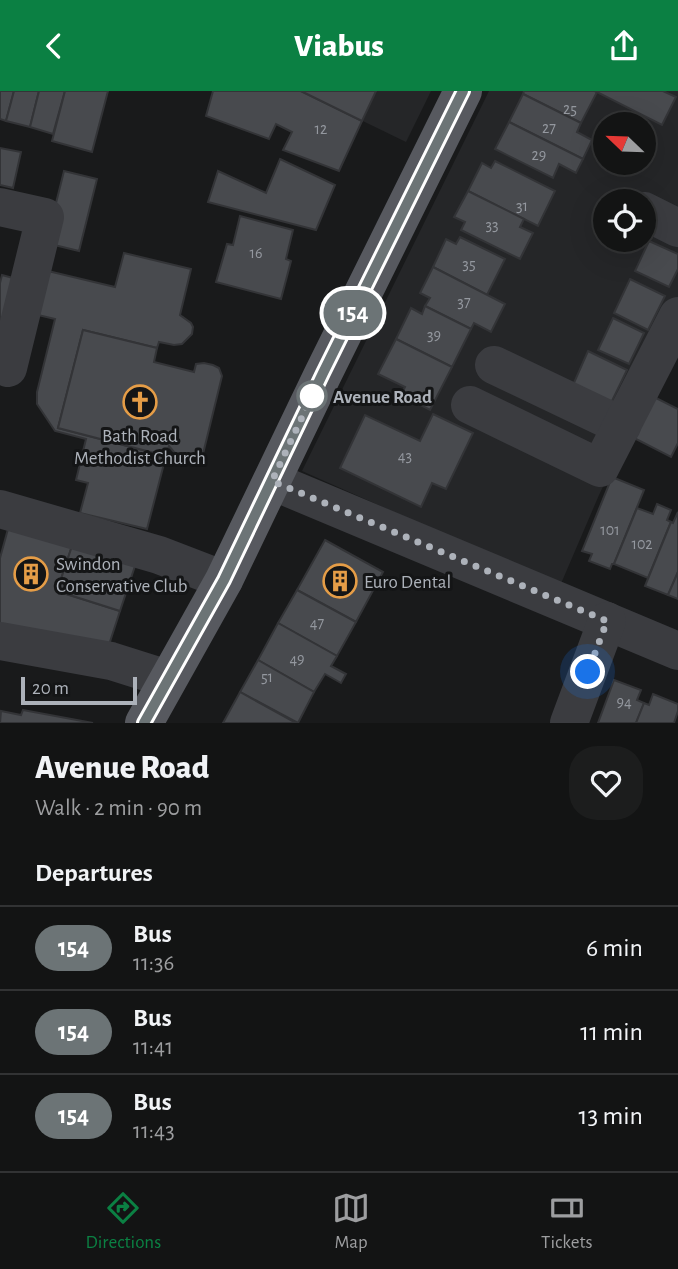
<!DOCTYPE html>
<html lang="en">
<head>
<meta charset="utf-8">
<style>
	body { margin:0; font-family:"Alegreya Sans",sans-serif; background:#1c1d1d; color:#f1f3f6; height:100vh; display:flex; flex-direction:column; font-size:26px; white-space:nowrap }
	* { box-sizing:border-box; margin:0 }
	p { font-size:23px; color:#9d9ea0 }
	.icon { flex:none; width:38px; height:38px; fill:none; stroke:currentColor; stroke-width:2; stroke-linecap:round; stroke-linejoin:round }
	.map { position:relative; height:632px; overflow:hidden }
	.panel { display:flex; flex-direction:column; background:#131414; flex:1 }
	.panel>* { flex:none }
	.badge { padding:0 14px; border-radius:23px; font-size:24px; line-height:46px }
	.needle { width:46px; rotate:293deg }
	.controls { position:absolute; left:593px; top:21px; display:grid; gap:14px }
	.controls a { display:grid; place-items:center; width:63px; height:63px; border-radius:50%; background:#131414; box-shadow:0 7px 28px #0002,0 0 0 2px #323334; font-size:35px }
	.scale { position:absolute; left:21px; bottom:18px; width:116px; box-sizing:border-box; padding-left:7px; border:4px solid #adb2ba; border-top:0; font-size:19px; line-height:24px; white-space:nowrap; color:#adb2ba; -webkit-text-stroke:5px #141516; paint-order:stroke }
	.you { position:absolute; width:35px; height:35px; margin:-18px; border:5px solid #fff; border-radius:50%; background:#1a73e8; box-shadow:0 0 0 10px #1a73e833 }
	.map>.badge { position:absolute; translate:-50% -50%; box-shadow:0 0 0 4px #fff }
	h2 { padding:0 35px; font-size:26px; line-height:63px }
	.round { display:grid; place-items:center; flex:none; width:74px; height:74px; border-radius:28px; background:#1c1d1d }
	.headline { display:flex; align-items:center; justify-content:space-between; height:119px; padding:0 35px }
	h1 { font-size:33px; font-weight:800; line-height:52px }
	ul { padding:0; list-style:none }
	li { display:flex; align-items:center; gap:21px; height:84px; padding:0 35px; border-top:2px solid #323334 }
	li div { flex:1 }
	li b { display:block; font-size:26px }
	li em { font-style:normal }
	li .badge { min-width:77px; font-weight:700; text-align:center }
	header { display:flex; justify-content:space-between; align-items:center; height:91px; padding:0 35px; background:#0b8043; color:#fff; font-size:32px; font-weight:800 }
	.menu { display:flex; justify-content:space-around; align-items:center; height:98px; border-top:2px solid #323334; background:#131414; font-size:19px; color:#9d9ea0 }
	.menu a { display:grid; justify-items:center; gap:4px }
	.menu .on { color:#0b8043 }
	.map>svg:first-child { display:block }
	.built { fill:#252628; fill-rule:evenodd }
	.building { fill:#484a4e; stroke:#333437; stroke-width:2 }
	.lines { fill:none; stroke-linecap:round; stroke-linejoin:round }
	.minor { stroke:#3b3c40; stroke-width:38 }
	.major { stroke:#57595f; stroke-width:38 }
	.line-casing { stroke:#fff; stroke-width:16 }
	.line { stroke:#6c7476; stroke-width:10 }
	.walk { stroke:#adb2ba; stroke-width:7; stroke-dasharray:0 12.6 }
	.stop-dot { fill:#fff; stroke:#6c7476; stroke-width:3.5 }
	.labels { text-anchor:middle; stroke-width:6; stroke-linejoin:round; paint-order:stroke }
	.number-label { font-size:16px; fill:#94989f }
	.stop-label { font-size:19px; font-weight:bold; fill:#adb2ba; stroke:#141516; text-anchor:start }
	.poi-label { font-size:19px; fill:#adb2ba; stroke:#141516; text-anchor:start }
</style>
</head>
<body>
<header><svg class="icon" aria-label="back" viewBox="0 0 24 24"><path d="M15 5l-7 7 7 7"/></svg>Viabus<svg class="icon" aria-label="share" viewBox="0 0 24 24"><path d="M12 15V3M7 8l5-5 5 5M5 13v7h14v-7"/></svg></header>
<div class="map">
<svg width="678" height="632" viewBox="0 0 678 632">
	<rect width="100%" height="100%" fill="#191a1b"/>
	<g class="built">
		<path d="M301,0H431L406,51Z"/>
		<path d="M489,0H678V241L599,404L560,495L302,380ZM606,33H644V72H606ZM606,110H644V149H606Z"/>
	</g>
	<g class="building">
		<path d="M0,0H14L6,30L0,28Z"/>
		<path d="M14,0H39L30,36L6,30Z"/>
		<path d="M39,0H65L53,43L30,36Z"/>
		<path d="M65,0H108L92,61L52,50Z"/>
		<path d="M213,0H301L362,30L339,80L283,59L292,41L276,33L269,48L206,25Z"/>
		<path d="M301,0H376L362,30Z"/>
		<path d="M524,0H595L597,1L581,32L523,3Z"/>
		<path d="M595,0H663L676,6L662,34Z"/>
		<path d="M523,3L581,32L577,41L592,49L583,68L509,31Z"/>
		<path d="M509,31L583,68L576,82L559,73L553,87L495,58Z"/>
		<path d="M0,57L21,61L13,97L0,94Z"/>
		<path d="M280,68L335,94L316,139L208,111L218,80L266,102Z"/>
		<path d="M495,70L555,100L538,135L468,100L482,72L491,77Z"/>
		<path d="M64,80L97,88L79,160L46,152Z"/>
		<path d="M468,100L524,128L520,136L533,142L520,168L461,139L465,131L454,126Z"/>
		<path d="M240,125L293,139L286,168L291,170L281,208L216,191L227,153L233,154Z"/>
		<path d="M460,146L505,168L487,204L433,176L446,148L456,153Z"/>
		<path d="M649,150L678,163V178L669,196L635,180Z"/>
		<path d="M124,162L191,178L180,224L191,232L193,236L192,243L182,253L174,254L159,251L157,257L83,239L58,337L166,365L147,438L80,422L88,392L76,389L86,348L55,340L37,313V301L55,228L38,224L48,180L115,196Z"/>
		<path d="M433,176L505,213L491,241L474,232L471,238L425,215L430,207L420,202Z"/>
		<path d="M2,184L24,190L0,254V192Z"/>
		<path d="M630,188L665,205L648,239L614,222Z"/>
		<path d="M425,215L471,238L452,276L396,248L411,217L422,223Z"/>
		<path d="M613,227L644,242L629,273L598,259Z"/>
		<path d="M83,239L157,257L154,271L194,281L196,273L204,272L213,274L219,277L222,285L203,363L198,369H189L180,365L174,361L169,355L166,365L58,337Z"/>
		<path d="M396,248L452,276L430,319L401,304L405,296L378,283Z"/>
		<path d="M588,260L627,279L611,312L573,294Z"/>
		<path d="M654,306L678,318V352L671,366L634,347Z"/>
		<path d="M433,323L473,342L446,398L432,392L421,416L340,377L365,324L420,350Z"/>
		<path d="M612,386L644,399L614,473H612L610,478L589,470L592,463L582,460Z"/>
		<path d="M657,413L671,419L667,429L671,431L648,487L614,473L637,417L653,423Z"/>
		<path d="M678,421V481L668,504L645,495L671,431L673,432Z"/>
		<path d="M8,438L74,449L57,500L120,520L105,566L0,540V467Z"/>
		<path d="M74,449L137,469L120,520L57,500Z"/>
		<path d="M325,449L383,481L356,531L297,499Z"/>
		<path d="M678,481V508L668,504Z"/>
		<path d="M297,499L356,531L337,565L278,532Z"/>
		<path d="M278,532L337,565L331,575L346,583L341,592L325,583L314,601L258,569Z"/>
		<path d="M258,569L314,601L298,632L240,601Z"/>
		<path d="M614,589L641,599L637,609L644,612L636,632H598Z"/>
		<path d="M240,601L296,632H223Z"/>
		<path d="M653,603L678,613V620L674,632H636L644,612L649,614Z"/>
		<path d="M23,619L93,632H0L1,620L21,624Z"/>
	</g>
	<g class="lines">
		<g class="minor">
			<path d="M0,116L45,126L8,277"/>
			<path d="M644,120L678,137"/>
			<path d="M494,274L622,335"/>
			<path d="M470,314L600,377L678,225"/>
			<path d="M272,390L678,560"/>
			<path d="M0,418L159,464L224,489"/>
			<path d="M0,550L111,570L168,588"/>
			<path d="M569,632L607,530"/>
		</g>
		<path class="major" d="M144,632L224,489L323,283L463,0"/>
	</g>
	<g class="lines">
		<defs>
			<path id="line" d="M144,632L224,489L323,282L463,0"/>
		</defs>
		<use href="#line" class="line-casing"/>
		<use href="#line" class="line"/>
		<path class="walk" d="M312,305L272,390L607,530L588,581"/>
	</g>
	<defs>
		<symbol id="church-ring" viewBox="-11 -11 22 22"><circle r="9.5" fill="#141516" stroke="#e59d47" stroke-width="1.5"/><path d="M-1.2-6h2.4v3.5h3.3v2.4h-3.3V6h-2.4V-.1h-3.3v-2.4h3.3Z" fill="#e59d47"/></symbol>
		<symbol id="building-ring" viewBox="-11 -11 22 22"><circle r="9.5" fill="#141516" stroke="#e59d47" stroke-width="1.5"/><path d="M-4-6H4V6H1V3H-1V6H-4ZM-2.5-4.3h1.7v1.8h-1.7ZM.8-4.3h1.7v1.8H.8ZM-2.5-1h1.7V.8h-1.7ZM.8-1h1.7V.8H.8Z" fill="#e59d47"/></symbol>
	</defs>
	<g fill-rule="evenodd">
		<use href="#church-ring" x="121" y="292" width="38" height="38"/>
		<use href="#building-ring" x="12" y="464" width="38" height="38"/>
		<use href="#building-ring" x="321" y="471" width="38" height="38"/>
	</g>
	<circle class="stop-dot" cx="312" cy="305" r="14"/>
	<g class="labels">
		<g class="number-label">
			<text x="570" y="23">25</text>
			<text x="549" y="42">27</text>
			<text x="321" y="43">12</text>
			<text x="539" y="69">29</text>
			<text x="522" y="120">31</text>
			<text x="492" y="139">33</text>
			<text x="256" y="167">16</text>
			<text x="469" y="178">35</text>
			<text x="464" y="216">37</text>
			<text x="434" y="249">39</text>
			<text x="405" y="370">43</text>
			<text x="610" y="444">101</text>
			<text x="642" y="458">102</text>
			<text x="317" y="537">47</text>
			<text x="297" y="573">49</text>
			<text x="267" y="591">51</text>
			<text x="624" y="616">94</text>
		</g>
		<g class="stop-label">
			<text x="333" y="312">Avenue Road</text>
		</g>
		<g class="poi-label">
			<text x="140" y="351" text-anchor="middle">Bath Road<tspan x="140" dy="22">Methodist Church</tspan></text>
			<text x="56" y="479">Swindon<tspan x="56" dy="22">Conservative Club</tspan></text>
			<text x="364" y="497">Euro Dental</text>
		</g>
	</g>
</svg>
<div class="controls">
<a><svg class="needle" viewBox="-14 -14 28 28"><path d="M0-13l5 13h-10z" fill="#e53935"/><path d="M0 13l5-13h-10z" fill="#9d9ea0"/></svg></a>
<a><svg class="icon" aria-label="locate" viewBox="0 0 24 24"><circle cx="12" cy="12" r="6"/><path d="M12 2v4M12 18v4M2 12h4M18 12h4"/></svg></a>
</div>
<div class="scale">20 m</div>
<div class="you" style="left:588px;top:581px"></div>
<b class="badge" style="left:353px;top:222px;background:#6c7476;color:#fff">154</b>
</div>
<section class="panel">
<div class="headline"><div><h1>Avenue Road</h1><p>Walk · 2 min · 90 m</p></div><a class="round"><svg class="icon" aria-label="heart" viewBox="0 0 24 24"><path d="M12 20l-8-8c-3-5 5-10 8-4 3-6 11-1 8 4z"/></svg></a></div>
<h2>Departures</h2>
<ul>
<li><span class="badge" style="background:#6c7476;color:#fff">154</span><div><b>Bus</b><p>11:36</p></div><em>6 min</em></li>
<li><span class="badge" style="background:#6c7476;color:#fff">154</span><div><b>Bus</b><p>11:41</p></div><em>11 min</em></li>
<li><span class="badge" style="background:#6c7476;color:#fff">154</span><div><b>Bus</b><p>11:43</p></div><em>13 min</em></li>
</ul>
</section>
<nav class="menu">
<a class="on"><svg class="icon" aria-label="directions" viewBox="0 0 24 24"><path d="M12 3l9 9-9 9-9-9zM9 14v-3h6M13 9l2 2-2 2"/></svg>Directions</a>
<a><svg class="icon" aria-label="map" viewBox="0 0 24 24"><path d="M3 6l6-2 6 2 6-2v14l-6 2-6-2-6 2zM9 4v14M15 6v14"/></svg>Map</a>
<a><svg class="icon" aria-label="tickets" viewBox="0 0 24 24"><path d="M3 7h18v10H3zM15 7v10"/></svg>Tickets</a>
</nav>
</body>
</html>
